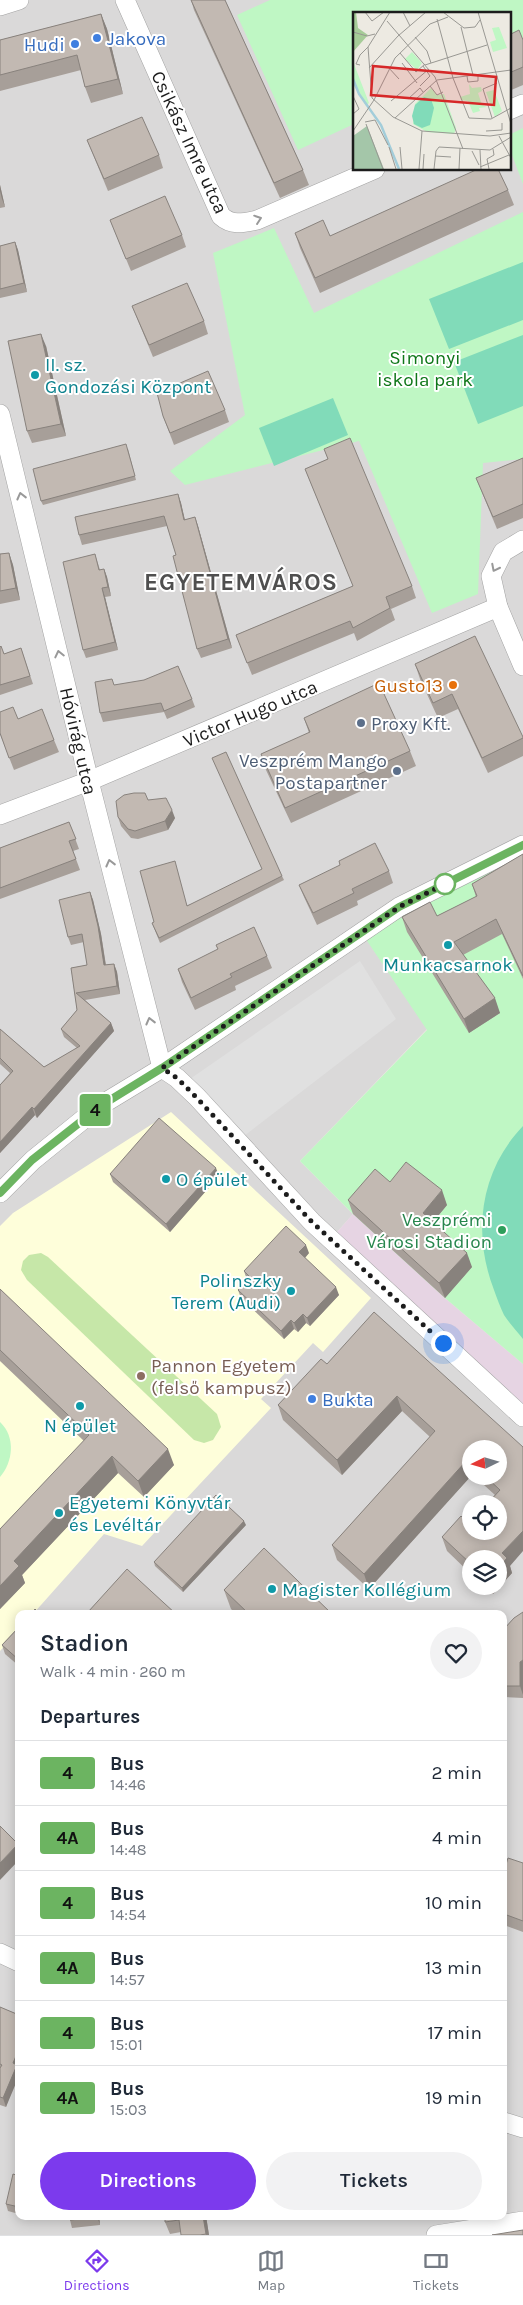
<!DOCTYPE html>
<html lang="en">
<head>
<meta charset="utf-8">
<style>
	body { margin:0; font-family:Karla,sans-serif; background:#f2f2f3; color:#1f2937; height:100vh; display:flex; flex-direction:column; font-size:19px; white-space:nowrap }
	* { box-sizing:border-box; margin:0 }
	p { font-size:16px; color:#747a83 }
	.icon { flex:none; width:28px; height:28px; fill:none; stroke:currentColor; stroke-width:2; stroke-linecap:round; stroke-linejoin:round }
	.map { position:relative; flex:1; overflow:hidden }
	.drawer { position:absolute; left:15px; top:1610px; width:492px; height:610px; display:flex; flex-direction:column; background:#fff; border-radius:10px; box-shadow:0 2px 12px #0003 }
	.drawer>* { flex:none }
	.badge { padding:0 10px; border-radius:4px; font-size:18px; line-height:32px }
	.needle { width:32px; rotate:265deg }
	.buttons { position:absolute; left:462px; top:1440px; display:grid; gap:10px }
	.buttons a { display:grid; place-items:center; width:45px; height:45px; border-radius:50%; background:#fff; box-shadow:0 2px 12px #0003; font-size:25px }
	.you { position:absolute; width:25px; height:25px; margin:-12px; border:4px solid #fff; border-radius:50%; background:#1a73e8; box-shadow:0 0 0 8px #1a73e833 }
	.map>.badge { position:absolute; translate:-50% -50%; box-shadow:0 0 0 2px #fff }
	h2 { padding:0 25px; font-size:19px; line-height:45px }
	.round { display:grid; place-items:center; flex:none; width:52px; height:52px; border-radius:26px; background:#f2f2f3 }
	.summary { display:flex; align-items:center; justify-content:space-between; height:85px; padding:0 25px }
	h1 { font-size:24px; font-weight:600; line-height:38px }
	.primary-button { display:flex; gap:10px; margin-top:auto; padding:10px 25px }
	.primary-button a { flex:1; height:58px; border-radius:30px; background:#7c3aed; color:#fff; font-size:20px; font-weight:600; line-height:58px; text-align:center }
	.primary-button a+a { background:#f2f2f3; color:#1f2937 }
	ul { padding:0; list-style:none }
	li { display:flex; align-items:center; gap:15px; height:65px; padding:0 25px; border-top:1px solid #e0e1e3 }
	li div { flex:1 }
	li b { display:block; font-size:19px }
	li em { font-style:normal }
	li .badge { min-width:55px; font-weight:700; text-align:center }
	.menu { display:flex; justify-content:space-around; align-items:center; height:70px; border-top:1px solid #e0e1e3; background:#fff; font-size:14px; color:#747a83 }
	.menu a { display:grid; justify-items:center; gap:2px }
	.menu .on { color:#7c3aed }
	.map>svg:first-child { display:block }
	.residential { fill:#dad9d9; fill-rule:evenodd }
	.industrial { fill:#e6d4e3 }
	.education { fill:#fefeda }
	.grass { fill:#c6e7a8 }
	.park { fill:#bff7c4 }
	.pitch { fill:#81dbb9 }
	.parking { fill:#e0e0e0 }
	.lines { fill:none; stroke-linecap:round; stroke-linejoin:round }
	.minor-casing { stroke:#a3a3a3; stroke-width:20 }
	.minor { stroke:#fff; stroke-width:19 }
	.wall { fill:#a79f99 }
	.shaded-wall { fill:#88827d }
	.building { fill:#c2b9b2; stroke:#88827d }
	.oneway { stroke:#999 }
	.line-casing { stroke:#fff; stroke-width:11 }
	.line { stroke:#6cb461; stroke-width:8 }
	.walk { stroke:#1c1c1c; stroke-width:5; stroke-dasharray:0 9 }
	.shop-dot { fill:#3f7fe0; stroke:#fff; stroke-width:2 }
	.culture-dot { fill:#0f9aa8; stroke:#fff; stroke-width:2 }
	.food-dot { fill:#e8710a; stroke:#fff; stroke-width:2 }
	.service-dot { fill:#5c6f8a; stroke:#fff; stroke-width:2 }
	.stop-dot { fill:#fff; stroke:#6cb461; stroke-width:2.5 }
	.leisure-dot { fill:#2e9e5b; stroke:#fff; stroke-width:2 }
	.education-dot { fill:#8d6e63; stroke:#fff; stroke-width:2 }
	.labels { text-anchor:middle; stroke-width:4; stroke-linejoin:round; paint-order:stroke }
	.shop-label { font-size:19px; fill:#366cbe; stroke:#fff; text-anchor:start }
	.street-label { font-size:19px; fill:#1c1c1c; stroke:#fff }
	.park-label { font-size:19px; fill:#0e7618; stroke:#fff }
	.culture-label { font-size:19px; fill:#0d838f; stroke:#fff; text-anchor:start }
	.food-label { font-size:19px; fill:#c56008; stroke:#fff; text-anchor:end }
	.service-label { font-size:19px; fill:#4e5e75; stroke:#fff; text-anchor:start }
	.leisure-label { font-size:19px; fill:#27864d; stroke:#fff; text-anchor:end }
	.education-label { font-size:19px; fill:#785e54; stroke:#fff; text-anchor:start }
	.district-label { font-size:24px; font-weight:bold; letter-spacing:1px; fill:#4f4f4f; stroke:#fff }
	.inset-river { fill:none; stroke:#a3cdda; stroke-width:2.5 }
	.inset-road { fill:none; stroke:#999893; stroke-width:1 }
	.view { fill:#d62828; fill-opacity:0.15; stroke:#d62828; stroke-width:2.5 }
	.inset-edge { fill:none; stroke:#1c1c1c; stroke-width:2.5 }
</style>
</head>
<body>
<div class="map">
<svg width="523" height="2235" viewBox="0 0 523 2235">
	<rect width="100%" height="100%" fill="#edeae2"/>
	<path class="residential" d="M0,0H523V846L427,1029L300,1161L353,1214L330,1240L523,1418V2235H0ZM354,14H509V169H354ZM471,1449H499V1476H471ZM471,1504H499V1531H471ZM471,1559H499V1586H471ZM19,1614H504V2216H19Z"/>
	<path class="industrial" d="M353,1214L445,1298L523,1364V1418L330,1240Z"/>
	<path class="education" d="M171,1112L371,1298L323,1352L313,1343L261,1399L271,1408L142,1546L104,1534L33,1614H19V1630L0,1651V1226L13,1213Z"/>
	<path class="grass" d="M41,1253L48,1257L217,1414L221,1427L213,1440L204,1443L194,1440L27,1280L21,1270L23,1261L29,1255Z"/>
	<g class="park">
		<path d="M270,0H523V46L509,53V14H354V124L298,150L237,15Z"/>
		<path d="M523,128V184L509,147V135Z"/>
		<path d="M523,212V459L483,463L478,594L432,613L359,441L185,485L170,471L245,415L213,253L274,228L314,313Z"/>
		<path d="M523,846V1364L445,1298L353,1214L300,1161L427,1030L361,932Z"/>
		<path d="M0,1422C16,1437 13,1462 0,1477Z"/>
	</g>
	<g class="pitch">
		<path d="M523,262V320L449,349L429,299Z"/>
		<path d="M523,335V406L478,424L454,362Z"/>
		<path d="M333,398L348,435L274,466L259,428Z"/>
		<path d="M523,1126V1339C517,1331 509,1323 504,1315C500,1307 497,1298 494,1290C472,1233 480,1171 523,1126Z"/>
	</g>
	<path class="parking" d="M360,961L396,1019L244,1136L190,1079Z"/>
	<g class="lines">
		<defs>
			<g id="minor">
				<path d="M125,0L221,216C232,226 243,223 257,220L375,169"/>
				<path d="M0,6L19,0"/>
				<path d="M509,110L523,104"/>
				<path d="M0,414L89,781L162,1068"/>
				<path d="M523,540L503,552L491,576L498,607L523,666"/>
				<path d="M0,815L89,781L498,607"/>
				<path d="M162,1068L177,1078L197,1097L312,1222L523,1417"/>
				<path d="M0,1193L33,1160L101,1105L162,1068L399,907L523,845"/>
				<path d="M0,1953L19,1962"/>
				<path d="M504,2122L523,2128"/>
				<path d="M436,2235L523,2221"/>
			</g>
		</defs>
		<use href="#minor" class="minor-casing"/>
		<use href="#minor" class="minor"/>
	</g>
	<g class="wall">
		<path d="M191,0H225L303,170L309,185L280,198L194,10Z"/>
		<path d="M101,14L107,29L123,94L91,103L85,87L81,70L0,91V40Z"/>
		<path d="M509,35L523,40V85L509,91Z"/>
		<path d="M87,140L159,155L163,168L108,191Z"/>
		<path d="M0,185L5,207L0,208Z"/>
		<path d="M508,190L514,205L320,293L300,248L295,233L330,236Z"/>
		<path d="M110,220L182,235L186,247L131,271Z"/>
		<path d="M15,242L18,250L27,292L0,298V246Z"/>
		<path d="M132,306L204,321L208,334L153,357Z"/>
		<path d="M46,346L66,436L32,443L27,431Z"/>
		<path d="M225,410L229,422L174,445L163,416Z"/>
		<path d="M128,449L136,480L43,505L41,501Z"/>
		<path d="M324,449L412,586L416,598L391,609L395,620L357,641L354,633L252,675L236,635L353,586L305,469L328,459Z"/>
		<path d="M523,458V518L497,529L476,478Z"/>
		<path d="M178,494L181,503L185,520L195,517L198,526L232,648L201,658L197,649L176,555L167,526L82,545L79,535Z"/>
		<path d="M9,553L13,565L20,600L0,604V554Z"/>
		<path d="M95,554L100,570L104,569L107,577L111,596L105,597L118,650L86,658L83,650Z"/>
		<path d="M0,647L4,654L21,648L33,684L0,695Z"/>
		<path d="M415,664L523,737V756L488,773L458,709L438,718L420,679Z"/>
		<path d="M115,685L192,699L195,707L167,719L164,712L103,722L100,713Z"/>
		<path d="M304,718L410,751L416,766L291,823L266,770L261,754L309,733Z"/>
		<path d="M18,719L54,740L59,752L14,770L0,734Z"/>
		<path d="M148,800L175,818L168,830L138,839L131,838L121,826L118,817Z"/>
		<path d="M69,822L79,849L73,851L80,870L0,899V848Z"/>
		<path d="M523,854V979L502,934L463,955L500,1013L469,1033L407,932L402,917L437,916L476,897L472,884Z"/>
		<path d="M389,871L393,883L357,901L358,905L317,925L304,897L299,885Z"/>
		<path d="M282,876L284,880L160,943L152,923L188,905Z"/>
		<path d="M90,892L93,900L101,934L106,965L114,964L117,972L120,994L85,1000L111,1023L114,1031L37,1118L35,1115L0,1153V1085L10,1073L0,1064V1029L44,1067L77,1048L64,1037L61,1029L77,1010L71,968L87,965L84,942L71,945L68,937Z"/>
		<path d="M216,945L267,956L272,968L235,986L236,990L195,1010L182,982L178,969L218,950Z"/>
		<path d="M110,1174L219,1176L170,1232L113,1182Z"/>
		<path d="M390,1182L447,1205L433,1222L472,1267L445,1298L353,1214L348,1200Z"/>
		<path d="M309,1253L305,1258L339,1295L310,1326L306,1323L298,1332L294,1329L284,1339L241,1298L238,1290L247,1280L244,1271Z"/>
		<path d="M0,1289L174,1465L144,1497L118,1473L22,1575L25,1583L0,1609V1529L84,1441L0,1361Z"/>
		<path d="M327,1364L523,1447L510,1566L512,1573L493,1594L485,1586H499L471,1559V1574L447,1551L442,1537L469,1524L495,1495L474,1476H499L471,1449V1476L369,1589L337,1560L332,1545L430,1437L402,1411L342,1475L283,1420L278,1405Z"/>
		<path d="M246,1525L183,1592L155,1566L154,1562Z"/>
		<path d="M224,1590L332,1614H236L231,1609Z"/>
		<path d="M523,1612V1698L504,1697V1629Z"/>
		<path d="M19,1627V1666L5,1654L2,1645Z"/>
		<path d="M523,1863V1932L504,1925V1871Z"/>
		<path d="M0,2007L19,2015V2065L6,2107L0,2105Z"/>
		<path d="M19,2176V2214L8,2211L6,2204Z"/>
		<path d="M69,2216H99L100,2225L72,2228Z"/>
		<path d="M141,2216H160L142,2219Z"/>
		<path d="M206,2216L209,2235H181V2232L170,2234L165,2222Z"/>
	</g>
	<g class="shaded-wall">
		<path d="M101,14L107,29L123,94L118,79Z"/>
		<path d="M0,185L5,207L2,199L0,191Z"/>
		<path d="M15,242L18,250L27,292L24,283Z"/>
		<path d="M41,334L46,346L66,436L61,424Z"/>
		<path d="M178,494L181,503L187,530L184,520Z"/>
		<path d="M195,517L198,526L232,648L228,639Z"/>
		<path d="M9,553L13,565L20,600L16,588Z"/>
		<path d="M104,569L107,577L111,596L108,587Z"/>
		<path d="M102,588L105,597L118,650L115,642Z"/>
		<path d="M172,810L175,818L168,830L165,821Z"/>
		<path d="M90,892L93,900L101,934L107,974L104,965Z"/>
		<path d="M114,964L117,972L120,994L117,986Z"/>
		<path d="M495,998L500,1013L469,1033L464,1019Z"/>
		<path d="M111,1023L114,1031L37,1118L34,1109Z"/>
		<path d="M32,1107L35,1115L0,1153V1142Z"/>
		<path d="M216,1168L219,1176L170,1232L166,1224Z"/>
		<path d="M442,1190L447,1205L429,1227L423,1213Z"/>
		<path d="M306,1245L309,1253L302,1261L299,1252Z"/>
		<path d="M467,1253L472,1267L445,1298L439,1283Z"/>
		<path d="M336,1287L339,1295L310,1326L307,1318Z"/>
		<path d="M303,1314L306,1323L298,1332L294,1323Z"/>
		<path d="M291,1320L294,1329L284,1339L281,1331Z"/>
		<path d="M397,1396L402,1411L342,1475L337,1460Z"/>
		<path d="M168,1449L174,1465L144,1497L138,1481Z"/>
		<path d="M112,1456L118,1473L22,1575L25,1583L0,1609V1586L14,1561Z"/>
		<path d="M467,1460L471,1471V1476L369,1589L364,1574Z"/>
		<path d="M244,1521L246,1525L183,1592L182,1588Z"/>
		<path d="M523,1531V1551L510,1566L512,1573L493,1594L490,1586H499V1567L502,1553Z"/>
		<path d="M523,1660V1695L520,1686V1662Z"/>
		<path d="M18,1844L19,1860L0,1880V1863Z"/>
		<path d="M19,2049V2065L18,2067L19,2069V2076L6,2107L3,2098L13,2063Z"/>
		<path d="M97,2216H99L100,2225Z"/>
		<path d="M203,2216H206L209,2235H206Z"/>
	</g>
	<g class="building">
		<path d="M191,0H225L303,170L274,183Z"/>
		<path d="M101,14L118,79L85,87L77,55L0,75V40Z"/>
		<path d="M519,30L523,40V67L509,73V35Z"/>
		<path d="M142,117L159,155L104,179L87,140Z"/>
		<path d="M478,169H498L508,190L315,278L295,233L323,220L330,236Z"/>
		<path d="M165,196L182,235L126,259L110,220Z"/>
		<path d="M15,242L24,283L0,289V246Z"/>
		<path d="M187,283L204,321L149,345L132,306Z"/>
		<path d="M41,334L61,424L27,431L8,341Z"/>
		<path d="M208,371L225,410L170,433L163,416L157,393Z"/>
		<path d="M350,438L412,586L386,597L390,608L353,628L350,621L247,663L236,635L353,586L305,469L328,459L324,449Z"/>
		<path d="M126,444L135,476L41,501L33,469Z"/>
		<path d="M523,458V504L493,517L476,478Z"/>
		<path d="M178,494L184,520L195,517L228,639L197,649L173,556L176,555L164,516L79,535L75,517Z"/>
		<path d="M9,553L16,588L0,591V554Z"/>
		<path d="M95,554L99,570L104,569L108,587L102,588L115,642L83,650L63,562Z"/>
		<path d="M475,636L523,737V738L482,758L452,694L433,703L415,664Z"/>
		<path d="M1,646L4,654L21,648L30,676L0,685V647Z"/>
		<path d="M178,666L192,699L164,711L161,703L100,713L95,682L112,679L114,685L144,680Z"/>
		<path d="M379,683L410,751L285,808L261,754L310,732L304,718Z"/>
		<path d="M13,707L18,719L42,709L54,740L9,758L0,733V712Z"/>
		<path d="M226,752L282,876L159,938L152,923L154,922L140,871L175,861L187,906L262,869L212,758Z"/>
		<path d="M134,793H145L148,800L166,798L172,810L165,821L135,831L128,829L118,817L116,801L124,795Z"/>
		<path d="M69,822L76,839L69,841L76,859L0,888V848Z"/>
		<path d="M375,843L389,871L352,889L354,893L313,913L299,885L340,865L339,861Z"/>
		<path d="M523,854V976L496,919L454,942L495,998L464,1019L402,917L430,902L437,916L477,896L472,884Z"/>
		<path d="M90,892L98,926L104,965L114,964L117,986L76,993L111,1023L34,1109L32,1107L0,1142V1085L13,1071L0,1058V1029L44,1067L80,1046L61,1029L77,1010L71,968L87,965L82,934L68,937L59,900Z"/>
		<path d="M254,927L267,956L230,974L232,977L191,998L178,969L218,949L216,945Z"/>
		<path d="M159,1118L216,1168L166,1224L110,1174Z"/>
		<path d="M406,1162L442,1190L423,1213L467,1253L439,1283L348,1200L375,1169L390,1182Z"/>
		<path d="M286,1226L306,1245L299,1252L336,1287L307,1318L303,1314L294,1323L291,1320L281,1331L238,1290L250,1277L244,1271Z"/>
		<path d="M0,1289L168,1449L138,1481L112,1456L14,1561L19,1566L0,1586V1529L89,1435L0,1350Z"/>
		<path d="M374,1312L523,1447V1531L502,1553L507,1558L499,1567V1559H471V1564L442,1537L461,1516L469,1524L471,1521V1531H499V1504H487L500,1490L485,1476H499V1449H471V1464L467,1460L364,1574L332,1545L435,1431L397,1396L337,1460L278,1405L321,1359L327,1364Z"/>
		<path d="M216,1495L244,1521L182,1588L154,1562Z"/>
		<path d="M264,1548L332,1614H249L224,1590Z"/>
		<path d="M127,1569L176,1614H90L88,1612Z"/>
		<path d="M35,1609L40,1614H31Z"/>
		<path d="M523,1612V1660L520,1662V1686H504V1629L514,1618Z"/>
		<path d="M19,1627V1660L2,1645Z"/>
		<path d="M0,1826L18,1844L0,1863Z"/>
		<path d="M508,1858L523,1863V1921L504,1914V1871Z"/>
		<path d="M0,2007L19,2015V2049L13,2063L17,2065L3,2098L0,2097V2068L2,2065L0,2064Z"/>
		<path d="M13,2174L19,2176V2207L6,2204Z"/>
		<path d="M69,2216H97V2217L70,2220Z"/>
		<path d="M165,2216H203L206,2234L200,2235H181L179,2220L165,2222Z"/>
		<path d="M523,2230V2235H492Z"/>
	</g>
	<defs><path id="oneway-chevron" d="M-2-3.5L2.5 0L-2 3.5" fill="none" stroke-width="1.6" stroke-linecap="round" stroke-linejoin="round" transform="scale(1.25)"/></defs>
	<g class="oneway">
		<use href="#oneway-chevron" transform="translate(258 219) rotate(-19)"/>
		<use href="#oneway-chevron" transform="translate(21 496) rotate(-104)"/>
		<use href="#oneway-chevron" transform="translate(495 568) rotate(117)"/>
		<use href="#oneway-chevron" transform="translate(59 654) rotate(-103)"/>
		<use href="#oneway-chevron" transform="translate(110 863) rotate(-104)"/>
		<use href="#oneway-chevron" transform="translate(150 1021) rotate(-104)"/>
	</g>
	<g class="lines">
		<defs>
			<path id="line" d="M0,1193L32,1160L102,1105L162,1068L399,907L523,845"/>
		</defs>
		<use href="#line" class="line-casing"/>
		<use href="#line" class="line"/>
		<path class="walk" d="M443,1343L312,1222L196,1097L177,1078L162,1068L399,907L445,884"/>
	</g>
	<g class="shop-dot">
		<circle cx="97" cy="38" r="5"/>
		<circle cx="75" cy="44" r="5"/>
		<circle cx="312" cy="1399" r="5"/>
	</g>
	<g class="culture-dot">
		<circle cx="35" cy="375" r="5"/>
		<circle cx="448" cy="945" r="5"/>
		<circle cx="166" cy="1179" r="5"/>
		<circle cx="291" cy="1291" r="5"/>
		<circle cx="80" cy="1406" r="5"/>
		<circle cx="59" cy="1513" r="5"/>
		<circle cx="272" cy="1589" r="5"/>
	</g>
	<circle class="food-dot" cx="453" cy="685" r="5"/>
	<g class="service-dot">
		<circle cx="361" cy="723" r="5"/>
		<circle cx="397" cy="771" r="5"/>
	</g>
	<circle class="stop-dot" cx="445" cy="884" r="10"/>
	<circle class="leisure-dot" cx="502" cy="1230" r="5"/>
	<circle class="education-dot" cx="141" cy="1376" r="5"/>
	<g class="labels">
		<g class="shop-label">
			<text x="107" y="45">Jakova</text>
			<text x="65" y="51" text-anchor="end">Hudi</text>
			<text x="322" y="1406">Bukta</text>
		</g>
		<g class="street-label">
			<text transform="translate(190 142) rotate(65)" y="7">Csikász Imre utca</text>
			<text transform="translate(250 713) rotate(-23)" y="7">Victor Hugo utca</text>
			<text transform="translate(79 741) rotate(77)" y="7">Hóvirág utca</text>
		</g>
		<g class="park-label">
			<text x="425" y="364">Simonyi<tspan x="425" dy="22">iskola park</tspan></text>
		</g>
		<g class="culture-label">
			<text x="45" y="371">II. sz.<tspan x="45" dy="22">Gondozási Központ</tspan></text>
			<text x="448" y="971" text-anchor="middle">Munkacsarnok</text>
			<text x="176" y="1186">O épület</text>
			<text x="281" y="1287" text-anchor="end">Polinszky<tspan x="281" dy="22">Terem (Audi)</tspan></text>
			<text x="80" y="1432" text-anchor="middle">N épület</text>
			<text x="69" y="1509">Egyetemi Könyvtár<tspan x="69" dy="22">és Levéltár</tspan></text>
			<text x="282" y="1596">Magister Kollégium</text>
		</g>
		<g class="food-label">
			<text x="443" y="692">Gusto13</text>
		</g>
		<g class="service-label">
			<text x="371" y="730">Proxy Kft.</text>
			<text x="387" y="767" text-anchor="end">Veszprém Mango<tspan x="387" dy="22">Postapartner</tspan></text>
		</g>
		<g class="leisure-label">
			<text x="492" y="1226">Veszprémi<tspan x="492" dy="22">Városi Stadion</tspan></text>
		</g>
		<g class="education-label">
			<text x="151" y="1372">Pannon Egyetem<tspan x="151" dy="22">(felső kampusz)</tspan></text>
		</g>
		<g class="district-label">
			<text x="241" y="590">EGYETEMVÁROS</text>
		</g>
	</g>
	<g transform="translate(353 12)">
		<rect width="158" height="158" fill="#edeae2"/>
		<path d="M0,0H3L5,16L15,23L0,40Z" fill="#a6cc98"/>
		<path d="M14,114L31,157H0V124Z" fill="#a4c6a9"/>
		<path d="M146,15L154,36L140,40L137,30L143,28L139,16ZM59,40L69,51L64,58L52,47ZM1,52L16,91L13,94L0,72ZM116,72L119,76L128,75L129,79L125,81L129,93L134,95L126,96L127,99L120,101L115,89L108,88L107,85L117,82ZM78,76L84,83L91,82L103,116L101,122L74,120L60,112L62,92ZM141,78L149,99L142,105L133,80Z" fill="#bff7c4"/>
		<path d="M71,85L78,87L81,96L77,113L69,116L61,112L59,104L62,93Z" fill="#81dbb9"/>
		<path class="inset-river" d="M0,67L6,82L28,113L46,157"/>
		<path class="inset-road" d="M12,0L19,9L31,0M37,0L15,35L19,86L40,105L69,119L137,124L158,121M50,0L57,14M90,0L111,16L122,15L127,8M125,0L158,112M84,7L100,66L116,106L138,107L158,96M34,9L82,65L110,137M108,15L120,63M0,20L14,24L22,22M62,25L74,39L78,51M47,41L63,60L72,52M49,51L64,71M7,53L3,52L7,43L15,35M72,53L134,33M35,55L46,67M16,56L45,24L73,0M114,64L115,70L125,69V62M84,68L158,58M67,74L77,64L70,54M77,74L84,83L90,80M0,84L6,97L0,102M55,87L67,76L70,80M38,89L76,57M42,106L84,68M139,106L130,77L144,71M12,110L22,108L35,133M13,112L30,157M0,119L21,88L42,46L77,12L95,5M133,119L149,118V111M146,124L158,146M36,135L43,157M47,135L49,157M127,138L128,157M119,139L126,153M82,144L98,145M127,155L156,143M66,157L69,119M70,157L71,142M81,157L83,139L86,135L137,138L158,125M106,157L107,136M136,157L134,147L141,143L140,137"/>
		<path class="view" d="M20,54L143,65L141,93L18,83Z"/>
		<rect width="158" height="158" class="inset-edge"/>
	</g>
</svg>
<div class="buttons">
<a><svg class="needle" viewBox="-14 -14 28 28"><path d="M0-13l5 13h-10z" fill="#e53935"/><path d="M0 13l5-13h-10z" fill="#747a83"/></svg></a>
<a><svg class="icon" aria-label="locate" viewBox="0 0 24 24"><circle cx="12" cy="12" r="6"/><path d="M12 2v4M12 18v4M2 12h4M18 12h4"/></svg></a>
<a><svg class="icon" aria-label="layers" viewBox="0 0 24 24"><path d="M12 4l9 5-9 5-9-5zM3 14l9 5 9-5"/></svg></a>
</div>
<div class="you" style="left:443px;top:1343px"></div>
<b class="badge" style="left:95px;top:1110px;background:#6cb461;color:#111">4</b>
<section class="drawer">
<div class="summary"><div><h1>Stadion</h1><p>Walk · 4 min · 260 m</p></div><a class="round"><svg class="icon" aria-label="heart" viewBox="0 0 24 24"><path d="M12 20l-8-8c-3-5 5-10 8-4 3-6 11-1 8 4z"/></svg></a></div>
<h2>Departures</h2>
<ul>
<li><span class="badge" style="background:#6cb461;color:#111">4</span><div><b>Bus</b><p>14:46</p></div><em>2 min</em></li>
<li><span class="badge" style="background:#6cb461;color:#111">4A</span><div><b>Bus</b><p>14:48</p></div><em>4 min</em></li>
<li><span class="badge" style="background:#6cb461;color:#111">4</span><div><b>Bus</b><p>14:54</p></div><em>10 min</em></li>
<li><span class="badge" style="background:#6cb461;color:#111">4A</span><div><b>Bus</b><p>14:57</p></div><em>13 min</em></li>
<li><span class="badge" style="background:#6cb461;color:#111">4</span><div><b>Bus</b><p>15:01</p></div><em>17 min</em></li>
<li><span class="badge" style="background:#6cb461;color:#111">4A</span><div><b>Bus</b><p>15:03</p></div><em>19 min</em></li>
</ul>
<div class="primary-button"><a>Directions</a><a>Tickets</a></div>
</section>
</div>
<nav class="menu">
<a class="on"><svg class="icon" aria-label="directions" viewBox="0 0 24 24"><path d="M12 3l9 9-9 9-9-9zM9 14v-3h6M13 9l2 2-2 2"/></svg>Directions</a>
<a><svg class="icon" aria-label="map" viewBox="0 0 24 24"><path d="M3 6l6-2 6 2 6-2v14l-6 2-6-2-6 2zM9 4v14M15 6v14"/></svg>Map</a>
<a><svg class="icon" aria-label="tickets" viewBox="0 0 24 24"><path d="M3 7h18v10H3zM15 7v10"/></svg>Tickets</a>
</nav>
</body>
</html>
